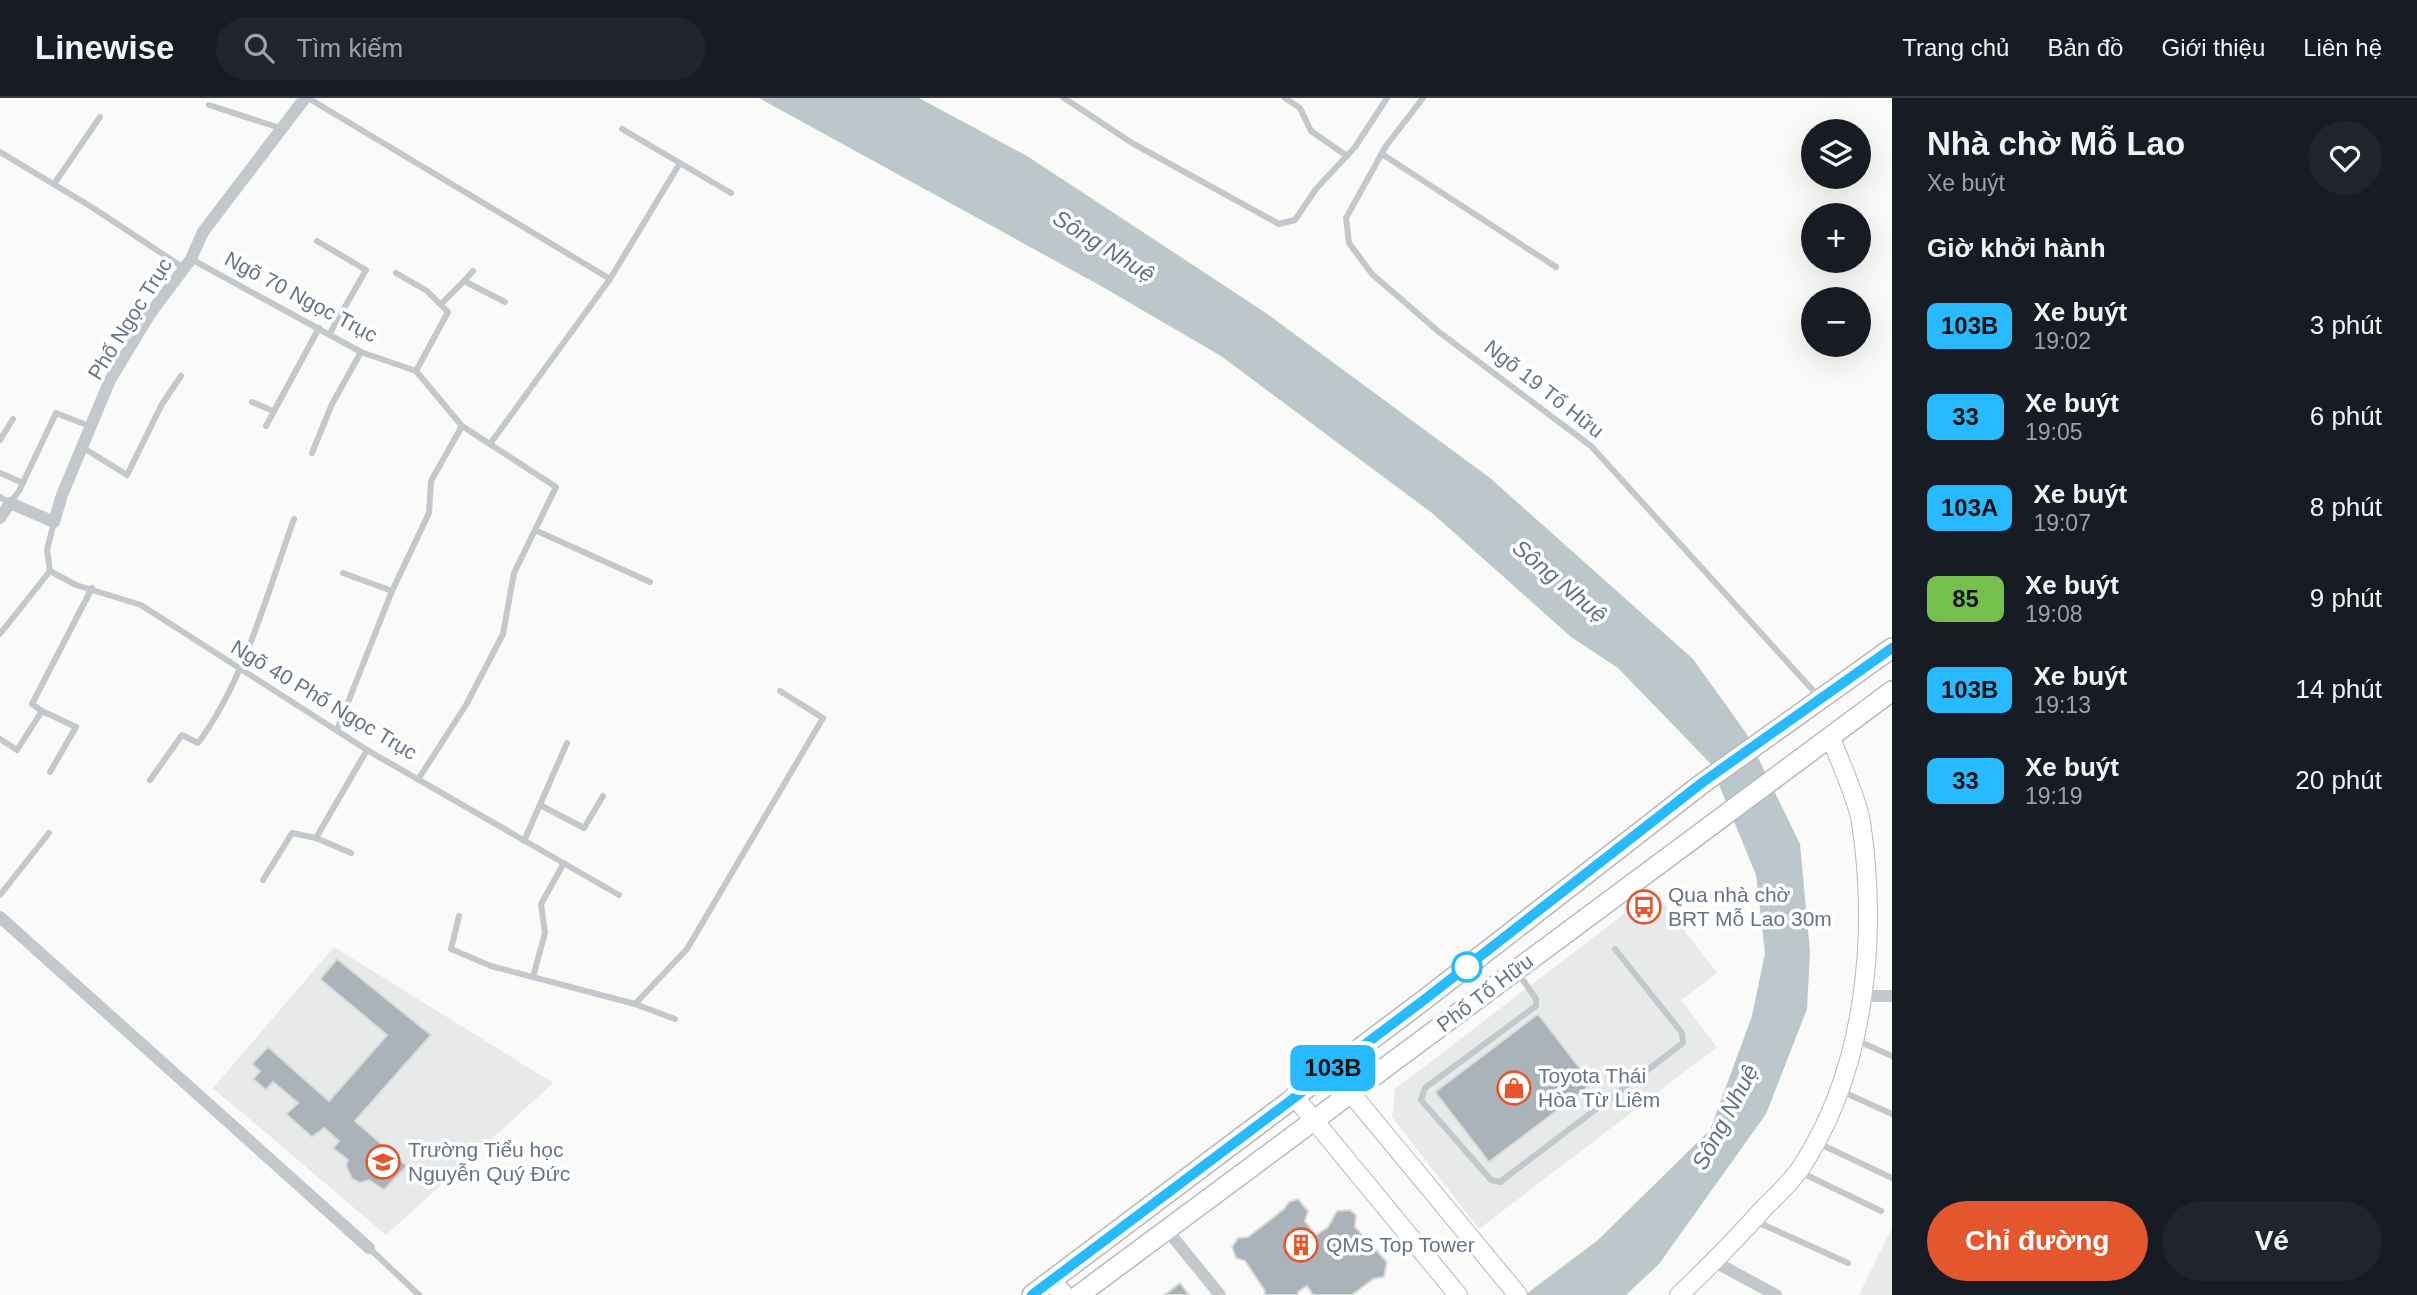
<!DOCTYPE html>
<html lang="vi">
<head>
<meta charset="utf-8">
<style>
	body { margin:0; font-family:Helvetica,sans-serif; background:#20242c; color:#f1f3f6; height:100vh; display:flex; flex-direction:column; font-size:26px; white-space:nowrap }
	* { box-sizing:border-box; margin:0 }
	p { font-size:23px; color:#9ea1a6 }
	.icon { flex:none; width:38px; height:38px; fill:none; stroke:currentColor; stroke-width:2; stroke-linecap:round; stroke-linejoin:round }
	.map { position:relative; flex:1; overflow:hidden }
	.drawer { display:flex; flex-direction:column; background:#171b24; width:525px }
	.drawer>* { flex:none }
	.badge { padding:0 14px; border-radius:10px; font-size:24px; line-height:46px }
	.tools { position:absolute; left:1801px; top:21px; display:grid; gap:14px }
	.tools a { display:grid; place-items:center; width:70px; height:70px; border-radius:50%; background:#171b24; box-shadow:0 7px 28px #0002; font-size:35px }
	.map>.badge { position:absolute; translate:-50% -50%; box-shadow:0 0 0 4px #fff }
	h2 { padding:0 35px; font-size:26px; line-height:63px }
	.round { display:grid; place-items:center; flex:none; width:74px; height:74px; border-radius:37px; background:#20242c }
	.headline { display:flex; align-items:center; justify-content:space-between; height:119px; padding:0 35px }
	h1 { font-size:33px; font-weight:600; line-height:52px }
	.action { display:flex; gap:14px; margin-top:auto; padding:14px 35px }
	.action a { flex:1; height:80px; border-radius:42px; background:#e4572e; color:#fff; font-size:28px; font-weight:600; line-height:80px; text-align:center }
	.action a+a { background:#20242c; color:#f1f3f6 }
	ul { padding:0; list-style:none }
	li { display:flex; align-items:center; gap:21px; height:91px; padding:0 35px }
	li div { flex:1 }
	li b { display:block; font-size:26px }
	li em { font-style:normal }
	li .badge { min-width:77px; font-weight:700; text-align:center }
	header { display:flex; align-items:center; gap:42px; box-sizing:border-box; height:98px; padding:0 35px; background:#171b24; border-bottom:2px solid #363941 }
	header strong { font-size:33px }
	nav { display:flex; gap:38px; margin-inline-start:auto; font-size:24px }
	.search { width:490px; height:63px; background:#20242c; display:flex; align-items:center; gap:18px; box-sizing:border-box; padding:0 24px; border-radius:38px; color:#9ea1a6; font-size:26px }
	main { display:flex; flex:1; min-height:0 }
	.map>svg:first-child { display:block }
	.built { fill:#e8e9e9 }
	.water { fill:#bbc7cb }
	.building { fill:#aab3b9; stroke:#dcdcda; stroke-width:2 }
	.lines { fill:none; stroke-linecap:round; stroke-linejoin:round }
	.secondary-casing { stroke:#b3babf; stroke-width:20 }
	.primary-casing { stroke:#b5babe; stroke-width:22 }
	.lane { stroke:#c3c8cc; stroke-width:6 }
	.street { stroke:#c3c8cc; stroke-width:12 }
	.secondary { stroke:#fff; stroke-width:18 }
	.primary { stroke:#fff; stroke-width:19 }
	.line-casing { stroke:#fff; stroke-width:16 }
	.line { stroke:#27baff; stroke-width:10 }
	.stop-dot { fill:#fff; stroke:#27baff; stroke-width:3.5 }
	.labels { text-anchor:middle; stroke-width:7; stroke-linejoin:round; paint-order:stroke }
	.street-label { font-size:21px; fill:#657683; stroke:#fff }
	.poi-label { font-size:21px; fill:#657683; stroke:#fff; text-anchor:start }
	.water-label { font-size:23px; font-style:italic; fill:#60757c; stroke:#fff }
</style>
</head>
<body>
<header>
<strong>Linewise</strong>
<div class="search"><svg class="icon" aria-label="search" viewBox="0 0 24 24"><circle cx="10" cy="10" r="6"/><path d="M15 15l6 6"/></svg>Tìm kiếm</div>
<nav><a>Trang chủ</a><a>Bản đồ</a><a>Giới thiệu</a><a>Liên hệ</a></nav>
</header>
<main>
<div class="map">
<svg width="1892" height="1197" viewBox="0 0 1892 1197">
	<rect width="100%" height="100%" fill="#fafaf8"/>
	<g class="built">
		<path d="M1654,793L1717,875L1681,902L1717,949L1479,1131L1392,1019L1395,991Z"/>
		<path d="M334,849L553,985L386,1137L213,990Z"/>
		<path d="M1892,1130V1197H1859Z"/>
	</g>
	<path class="water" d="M759,0H919L1027,58L1266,215L1490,380L1693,561L1746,635L1800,746L1810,854L1807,911L1766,1016L1659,1166L1626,1197H1525L1598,1142L1710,1032L1752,918L1765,855L1756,777L1710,665L1618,570L1571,539L1432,415L1221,258L1101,188Z"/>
	<g class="building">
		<path d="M337,861L431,937L355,1023L407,1068L384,1092L369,1082L360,1085L352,1081L346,1068L348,1062L333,1050L339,1043L324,1030L312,1039L286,1016L298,1005L273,984L266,992L253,981L260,973L252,966L268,949L329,1003L387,937L320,881Z"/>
		<path d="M1538,916L1592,986L1489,1064L1435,994Z"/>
		<path d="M1298,1101L1308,1113L1305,1123L1316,1137L1328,1129L1337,1113L1350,1112L1356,1117L1355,1129L1387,1164L1384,1179L1373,1181L1352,1197H1313L1307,1188L1298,1194V1197H1264L1265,1193L1245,1163L1236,1160L1232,1149L1238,1140L1248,1139L1284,1111L1289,1104Z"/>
		<path d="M1180,1185L1189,1197H1164Z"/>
	</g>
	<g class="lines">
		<defs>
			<g id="secondary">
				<path d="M1331,971L1518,1197"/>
				<path d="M1294,998L1458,1197"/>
				<path d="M1679,1197C1709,1169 1737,1140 1764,1110C1776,1098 1790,1085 1800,1071C1866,972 1878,839 1861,724C1856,696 1840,666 1831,639"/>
			</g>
			<g id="primary">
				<path d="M1051,1183L1064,1197"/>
				<path d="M1032,1197L1424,902L1703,685L1892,550"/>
				<path d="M1079,1197L1892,593"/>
			</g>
		</defs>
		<use href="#secondary" class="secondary-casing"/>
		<use href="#primary" class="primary-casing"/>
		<g class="lane">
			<path d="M308,0L610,181"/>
			<path d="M1064,0L1132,45L1279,126L1295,122L1316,91L1355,49L1387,0"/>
			<path d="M1285,0L1300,10L1311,33L1347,58"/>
			<path d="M1423,0L1386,48L1346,120L1349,145L1372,176L1439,234L1591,348L1819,599"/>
			<path d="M209,7L283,31"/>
			<path d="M622,31L680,65"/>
			<path d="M0,54L90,108L184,170"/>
			<path d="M1382,56L1556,169"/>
			<path d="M54,86L100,19"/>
			<path d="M317,143L366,172L330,235"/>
			<path d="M191,161L361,254L416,273L462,328L556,389L514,475L503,536L466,607L419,680"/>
			<path d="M396,175L427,193L448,214L416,273"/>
			<path d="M464,183L473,173"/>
			<path d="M441,206L464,183L505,204"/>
			<path d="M252,304L273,313"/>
			<path d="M266,328L319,230"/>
			<path d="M0,342L13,321"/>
			<path d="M490,346L610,181L680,65L731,95"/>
			<path d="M82,349L127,377L162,306L181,278"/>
			<path d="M312,355L332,306L361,254"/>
			<path d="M0,375L23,385"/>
			<path d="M0,399L10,405L19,393L56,315L92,329"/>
			<path d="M54,424L47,452L50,473L76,487L141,507L367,652L619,797"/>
			<path d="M537,433L650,484"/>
			<path d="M343,475L392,493"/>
			<path d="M0,536L50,473"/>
			<path d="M42,613L76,629L50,674"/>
			<path d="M337,632L392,493L429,415L431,383L462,328"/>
			<path d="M0,641L17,652L42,613L32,606L92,490"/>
			<path d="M150,682L182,637L198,645C244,584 268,493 294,421"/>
			<path d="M540,707L584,730L603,698"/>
			<path d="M316,740L351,755"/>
			<path d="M524,743L567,645"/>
			<path d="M263,782L292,735L316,740L367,652"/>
			<path d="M0,797L49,735"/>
			<path d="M459,818L451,851L491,868L635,906L687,851L823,620L780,593"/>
			<path d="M1519,876L1536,901V908L1425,990L1421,1002L1491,1082L1500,1084L1683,945L1682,935L1615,851"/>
			<path d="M533,879L545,835L541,806L564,765"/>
			<path d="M635,906L675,921"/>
			<path d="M1856,942L1892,958"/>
			<path d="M1841,993L1892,1016"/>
			<path d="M1818,1045L1892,1080"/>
			<path d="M1800,1074L1881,1113"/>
			<path d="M1755,1123L1848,1165"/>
			<path d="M369,1150L419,1197"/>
		</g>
		<g class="street">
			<path d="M0,420L10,405L54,424L62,397L110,282L150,216L191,161L203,134L305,0"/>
			<path d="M0,819L369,1150"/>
			<path d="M1863,898H1892"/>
			<path d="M1167,1132L1220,1197"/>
			<path d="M1715,1164L1776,1197"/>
		</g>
		<use href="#secondary" class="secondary"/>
		<use href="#primary" class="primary"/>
	</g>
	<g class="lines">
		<defs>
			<path id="line" d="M1032,1197L1424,902L1703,684L1892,550"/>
		</defs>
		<use href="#line" class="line-casing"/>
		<use href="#line" class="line"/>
	</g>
	<defs>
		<symbol id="bus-ring" viewBox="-11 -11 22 22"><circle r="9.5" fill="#fff" stroke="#e4572e" stroke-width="1.5"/><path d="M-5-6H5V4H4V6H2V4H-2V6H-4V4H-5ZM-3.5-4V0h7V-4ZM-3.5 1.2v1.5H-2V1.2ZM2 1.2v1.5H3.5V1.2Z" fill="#e4572e"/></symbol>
		<symbol id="shop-ring" viewBox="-11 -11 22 22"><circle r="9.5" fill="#fff" stroke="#e4572e" stroke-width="1.5"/><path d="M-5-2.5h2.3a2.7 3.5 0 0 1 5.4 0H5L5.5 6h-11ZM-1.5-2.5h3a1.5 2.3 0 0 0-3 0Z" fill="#e4572e"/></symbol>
		<symbol id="school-ring" viewBox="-11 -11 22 22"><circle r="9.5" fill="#fff" stroke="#e4572e" stroke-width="1.5"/><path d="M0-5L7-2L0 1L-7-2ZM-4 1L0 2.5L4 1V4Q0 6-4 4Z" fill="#e4572e"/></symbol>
		<symbol id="building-ring" viewBox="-11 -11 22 22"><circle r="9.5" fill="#fff" stroke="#e4572e" stroke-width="1.5"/><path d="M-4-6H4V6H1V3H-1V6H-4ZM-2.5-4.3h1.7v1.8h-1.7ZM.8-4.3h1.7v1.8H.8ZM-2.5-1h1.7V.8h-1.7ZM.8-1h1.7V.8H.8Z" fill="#e4572e"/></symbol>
	</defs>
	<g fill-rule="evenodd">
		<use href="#bus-ring" x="1625" y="790" width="38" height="38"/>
		<use href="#shop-ring" x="1495" y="971" width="38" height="38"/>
		<use href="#school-ring" x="364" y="1045" width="38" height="38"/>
		<use href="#building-ring" x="1282" y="1128" width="38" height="38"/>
	</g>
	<circle class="stop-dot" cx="1467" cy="869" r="14"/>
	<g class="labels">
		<g class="street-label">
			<text transform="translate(301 199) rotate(28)" y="7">Ngõ 70 Ngọc Trục</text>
			<text transform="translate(130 221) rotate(-58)" y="7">Phố Ngọc Trục</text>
			<text transform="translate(1544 291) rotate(38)" y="7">Ngõ 19 Tố Hữu</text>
			<text transform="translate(324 602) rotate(31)" y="7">Ngõ 40 Phố Ngọc Trục</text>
			<text transform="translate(1485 895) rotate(-37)" y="7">Phố Tố Hữu</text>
		</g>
		<g class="poi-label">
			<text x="1668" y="804">Qua nhà chờ<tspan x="1668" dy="24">BRT Mỗ Lao 30m</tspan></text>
			<text x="1538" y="985">Toyota Thái<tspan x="1538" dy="24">Hòa Từ Liêm</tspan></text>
			<text x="408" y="1059">Trường Tiểu học<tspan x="408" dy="24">Nguyễn Quý Đức</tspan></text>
			<text x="1326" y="1154">QMS Top Tower</text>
		</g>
		<g class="water-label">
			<text transform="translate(1104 148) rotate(32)" y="8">Sông Nhuệ</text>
			<text transform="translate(1560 483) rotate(40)" y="8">Sông Nhuệ</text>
			<text transform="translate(1725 1019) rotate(-62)" y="8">Sông Nhuệ</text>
		</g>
	</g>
</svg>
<div class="tools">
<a><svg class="icon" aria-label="layers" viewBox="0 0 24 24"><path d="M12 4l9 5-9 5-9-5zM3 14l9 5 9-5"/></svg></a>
<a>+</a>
<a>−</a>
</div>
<b class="badge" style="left:1333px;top:970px;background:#27baff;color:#111">103B</b>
</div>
<section class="drawer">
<div class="headline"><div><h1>Nhà chờ Mỗ Lao</h1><p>Xe buýt</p></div><a class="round"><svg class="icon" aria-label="heart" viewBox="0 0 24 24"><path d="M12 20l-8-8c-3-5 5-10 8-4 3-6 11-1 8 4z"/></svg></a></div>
<h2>Giờ khởi hành</h2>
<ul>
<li><span class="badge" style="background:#27baff;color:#111">103B</span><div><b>Xe buýt</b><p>19:02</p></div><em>3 phút</em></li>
<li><span class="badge" style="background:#27baff;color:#111">33</span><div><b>Xe buýt</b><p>19:05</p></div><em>6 phút</em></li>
<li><span class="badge" style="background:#27baff;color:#111">103A</span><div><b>Xe buýt</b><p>19:07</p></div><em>8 phút</em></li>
<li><span class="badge" style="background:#76c04d;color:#111">85</span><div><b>Xe buýt</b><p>19:08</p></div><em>9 phút</em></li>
<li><span class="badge" style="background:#27baff;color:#111">103B</span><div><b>Xe buýt</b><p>19:13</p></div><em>14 phút</em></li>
<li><span class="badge" style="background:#27baff;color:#111">33</span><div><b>Xe buýt</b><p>19:19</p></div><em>20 phút</em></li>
</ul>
<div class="action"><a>Chỉ đường</a><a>Vé</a></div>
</section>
</main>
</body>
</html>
